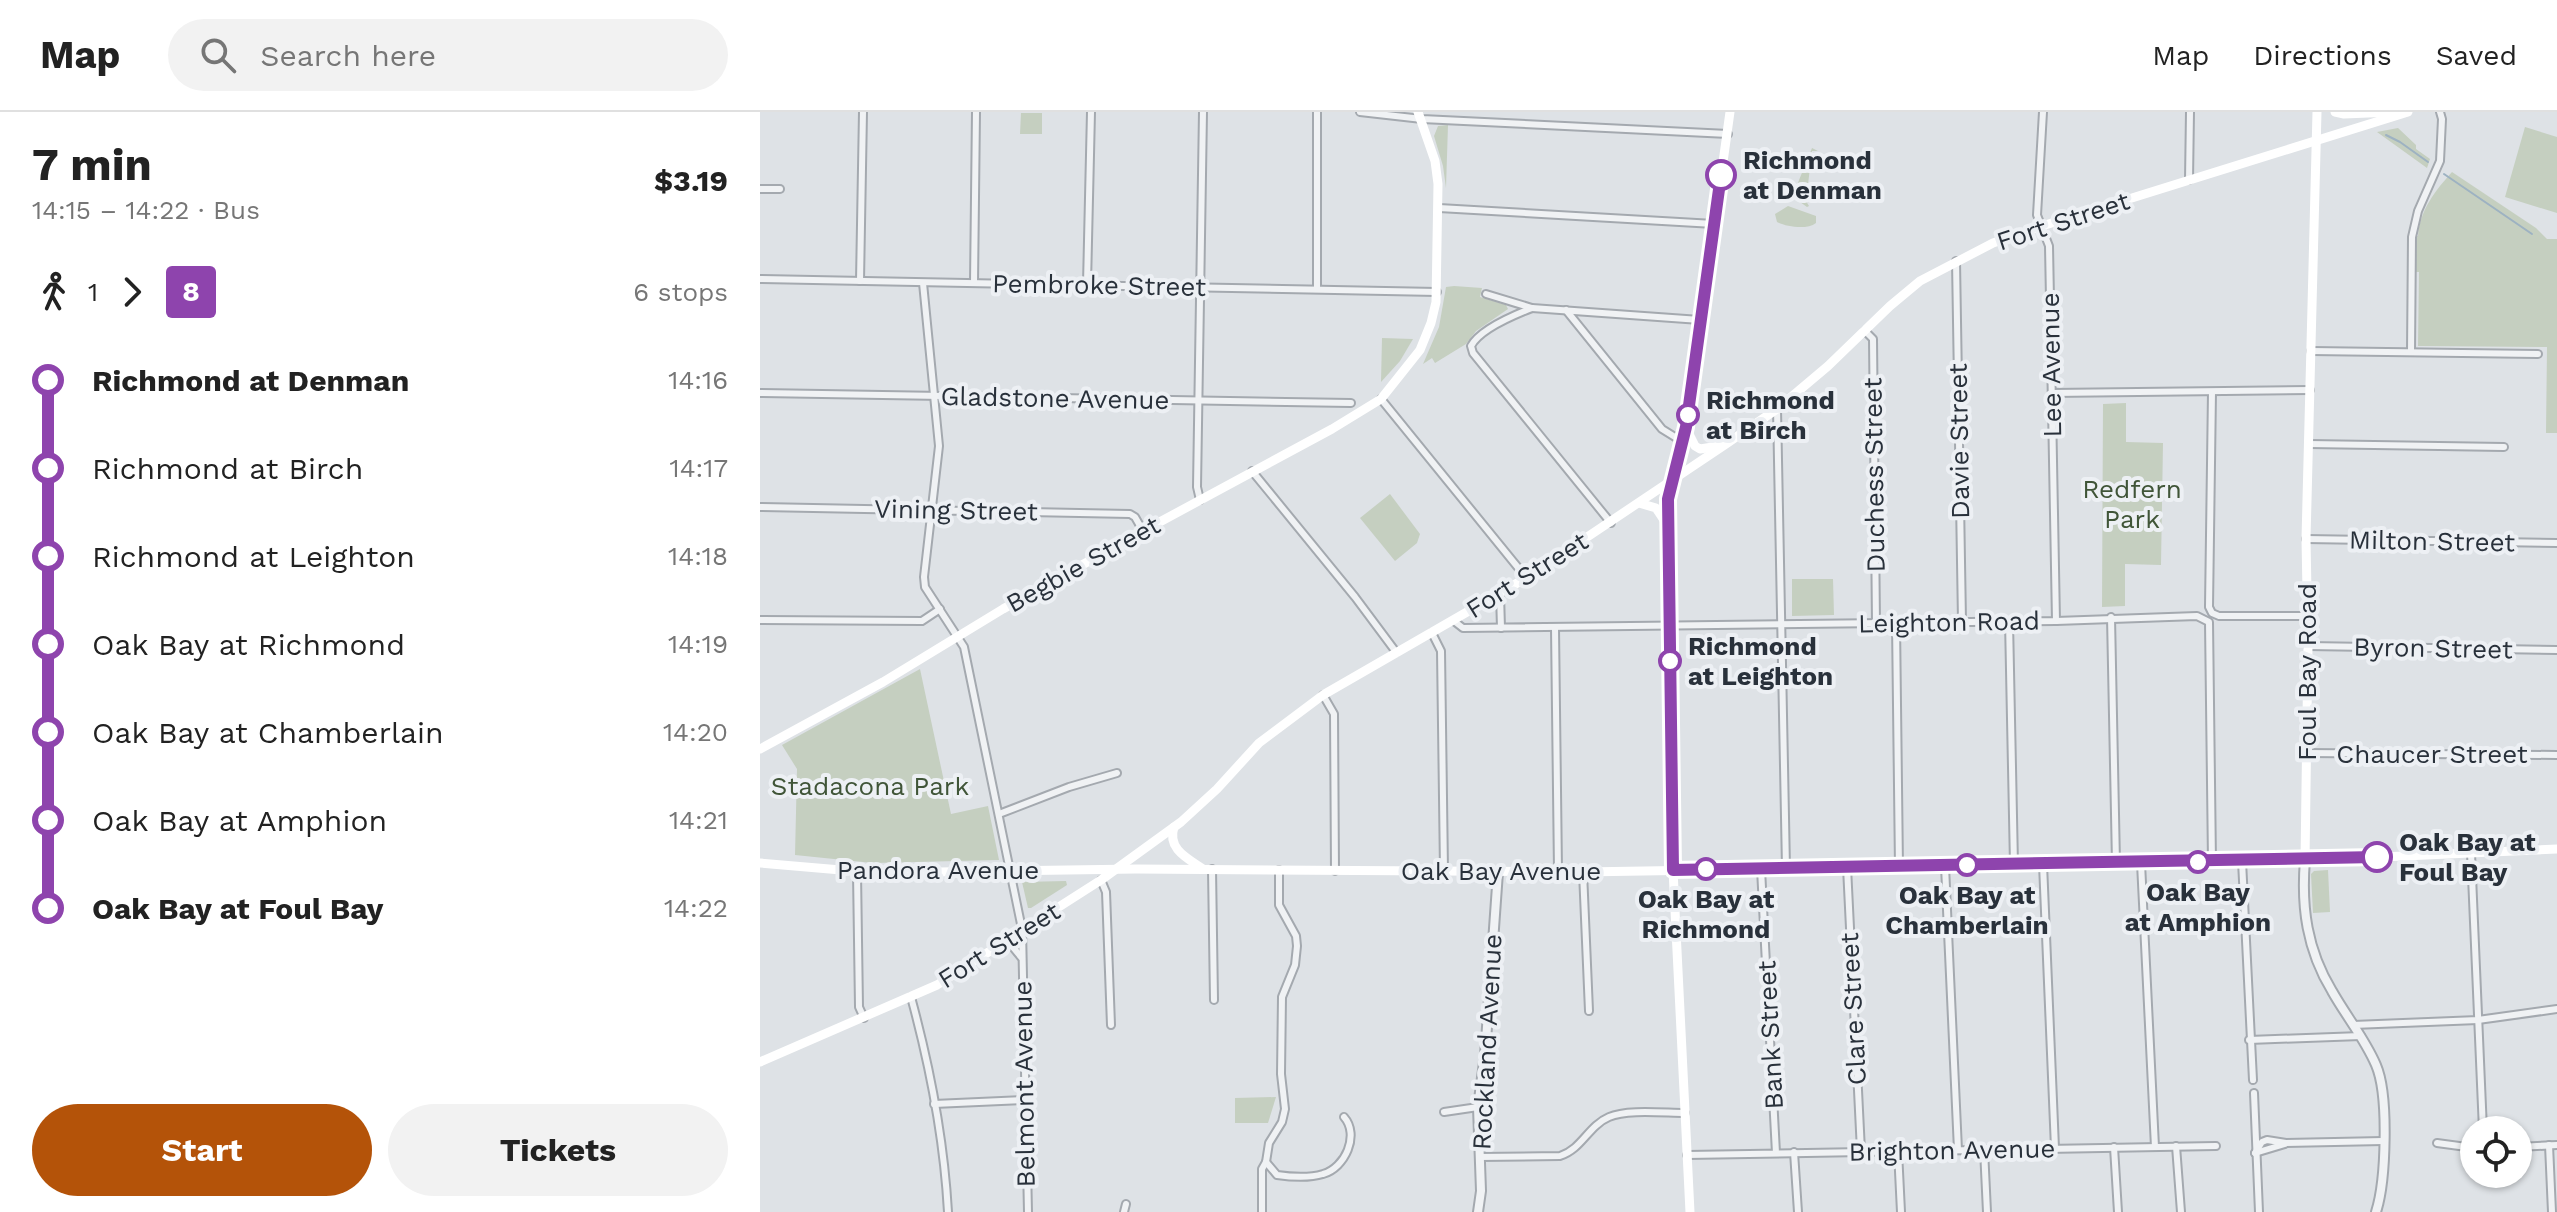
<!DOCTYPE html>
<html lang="en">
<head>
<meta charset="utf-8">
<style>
	body { margin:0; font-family:"Work Sans",sans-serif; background:#f2f2f2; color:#222; height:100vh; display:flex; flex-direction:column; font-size:30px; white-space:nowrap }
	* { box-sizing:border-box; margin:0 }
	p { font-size:26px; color:#767676 }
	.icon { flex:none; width:44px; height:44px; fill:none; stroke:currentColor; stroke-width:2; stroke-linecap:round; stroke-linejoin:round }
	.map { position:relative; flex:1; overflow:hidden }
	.panel { display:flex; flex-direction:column; background:#fff; width:760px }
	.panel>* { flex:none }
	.badge { padding:0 16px; border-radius:6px; font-size:28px; line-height:52px }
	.buttons { position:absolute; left:1700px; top:1004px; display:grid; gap:16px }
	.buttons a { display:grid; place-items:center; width:72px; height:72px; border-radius:50%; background:#fff; box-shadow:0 2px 6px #0004; font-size:40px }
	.map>.badge { position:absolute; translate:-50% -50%; box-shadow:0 0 0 4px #fff }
	.legs { display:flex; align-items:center; gap:12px; height:88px; padding:0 32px; font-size:26px }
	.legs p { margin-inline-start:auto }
	.summary { display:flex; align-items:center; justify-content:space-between; height:136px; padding:0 32px }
	h1 { font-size:44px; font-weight:700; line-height:60px }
	.cta { display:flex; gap:16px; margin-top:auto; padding:16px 32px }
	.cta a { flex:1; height:92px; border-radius:48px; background:#b45309; color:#fff; font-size:32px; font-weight:700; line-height:92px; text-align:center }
	.cta a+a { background:#f2f2f2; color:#222 }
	ul { padding:0 32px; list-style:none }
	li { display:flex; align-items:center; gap:28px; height:88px; font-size:30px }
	li i { display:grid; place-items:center; width:12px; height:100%; margin:0 10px; background:currentColor }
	li i::after { content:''; width:20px; height:20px; margin:-10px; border:6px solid; border-radius:50%; background:#fff }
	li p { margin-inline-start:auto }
	li:first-child i { background:linear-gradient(#0000 50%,currentColor 0) }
	li:last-child i { background:linear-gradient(currentColor 50%,#0000 0) }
	header { display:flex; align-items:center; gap:48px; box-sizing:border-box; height:112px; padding:0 40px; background:#fff; border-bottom:2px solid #e0e0e0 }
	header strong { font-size:38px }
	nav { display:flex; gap:44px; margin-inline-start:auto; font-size:28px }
	.search { width:560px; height:72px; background:#f2f2f2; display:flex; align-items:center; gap:20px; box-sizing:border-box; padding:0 28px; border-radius:44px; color:#767676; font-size:30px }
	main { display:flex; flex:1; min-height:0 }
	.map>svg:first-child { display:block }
	.green { fill:#c5cfc0 }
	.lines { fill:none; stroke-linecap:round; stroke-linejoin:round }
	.stream { stroke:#9db2c2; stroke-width:2 }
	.minor-casing { stroke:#a4a9af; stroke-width:10 }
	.tertiary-casing { stroke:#a4a9af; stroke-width:12 }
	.minor { stroke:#f0f2f4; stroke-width:6 }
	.tertiary { stroke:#f0f2f4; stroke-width:8 }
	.secondary { stroke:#fff; stroke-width:9 }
	.line-1-casing { stroke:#fff; stroke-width:18 }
	.line-1 { stroke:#8e44ad; stroke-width:12 }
	.stop-1-dot { fill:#fff; stroke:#8e44ad; stroke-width:4 }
	.labels { text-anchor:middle; stroke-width:8; stroke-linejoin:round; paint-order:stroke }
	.stop-label { font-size:26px; font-weight:bold; fill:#29313b; stroke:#edf0f4; text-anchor:start }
	.street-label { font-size:26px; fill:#29313b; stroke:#edf0f4 }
	.park-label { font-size:26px; fill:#405538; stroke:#edf0f4 }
</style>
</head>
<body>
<header>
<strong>Map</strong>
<div class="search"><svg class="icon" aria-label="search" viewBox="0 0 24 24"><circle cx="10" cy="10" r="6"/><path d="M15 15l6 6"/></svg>Search here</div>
<nav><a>Map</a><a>Directions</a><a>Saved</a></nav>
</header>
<main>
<section class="panel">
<div class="summary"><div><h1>7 min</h1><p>14:15 – 14:22 · Bus</p></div><b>$3.19</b></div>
<div class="legs"><svg class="icon" aria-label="walk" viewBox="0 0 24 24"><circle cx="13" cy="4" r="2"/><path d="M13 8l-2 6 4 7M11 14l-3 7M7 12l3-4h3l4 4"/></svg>1<svg class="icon" aria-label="forward" viewBox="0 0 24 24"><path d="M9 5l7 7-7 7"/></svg><b class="badge" style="background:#8e44ad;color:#fff">8</b><p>6 stops</p></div>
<ul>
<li><i style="color:#8e44ad"></i><b>Richmond at Denman</b><p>14:16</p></li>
<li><i style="color:#8e44ad"></i><span>Richmond at Birch</span><p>14:17</p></li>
<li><i style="color:#8e44ad"></i><span>Richmond at Leighton</span><p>14:18</p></li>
<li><i style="color:#8e44ad"></i><span>Oak Bay at Richmond</span><p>14:19</p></li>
<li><i style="color:#8e44ad"></i><span>Oak Bay at Chamberlain</span><p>14:20</p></li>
<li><i style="color:#8e44ad"></i><span>Oak Bay at Amphion</span><p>14:21</p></li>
<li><i style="color:#8e44ad"></i><b>Oak Bay at Foul Bay</b><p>14:22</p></li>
</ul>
<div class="cta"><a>Start</a><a>Tickets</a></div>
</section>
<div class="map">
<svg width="1797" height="1100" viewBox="0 0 1797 1100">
	<rect width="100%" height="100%" fill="#dee2e6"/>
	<g class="green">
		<path d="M261,1H282V22H260Z"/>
		<path d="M688,13L686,76L683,54L674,24L678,14Z"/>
		<path d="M1765,15L1797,25V101L1745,85Z"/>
		<path d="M1638,16L1656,33V37L1670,47L1667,56L1617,20Z"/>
		<path d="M1052,36L1058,39H1052L1046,89L1049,94L1047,95L1040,90V83H1033Z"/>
		<path d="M1692,60L1776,116L1787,127H1797V321H1786L1787,235L1658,234L1659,160H1653V125L1658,124C1660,98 1675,79 1692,60Z"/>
		<path d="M1028,94L1056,104V111C1047,118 1027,115 1017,110L1015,102Z"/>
		<path d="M694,174L722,176L720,185L746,193L748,197L716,219L706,232L675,251L672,246L663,252L679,215L686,175Z"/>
		<path d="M622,226L653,227L640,249L621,270Z"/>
		<path d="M1366,291V330L1403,331L1401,453L1365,452V494L1342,495L1343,292Z"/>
		<path d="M630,382L660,422L657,431L635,449L600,406Z"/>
		<path d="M1032,467H1073L1074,503L1032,504Z"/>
		<path d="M160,557L191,702L228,694L239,748L113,751L35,743L37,657L22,633Z"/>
		<path d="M1568,758L1570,800L1553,801L1551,762L1554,759Z"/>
		<path d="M306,769L307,773L271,796H268L262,770Z"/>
		<path d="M516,985L508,1011H475V986Z"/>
	</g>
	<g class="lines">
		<g class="stream">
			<path d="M1626,23L1640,30L1668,50"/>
			<path d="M1684,62L1772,122"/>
		</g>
		<defs>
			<g id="minor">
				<path d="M557,0V177"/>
				<path d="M600,0L662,7L968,22"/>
				<path d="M1283,0L1277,103L1289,134L1296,509"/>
				<path d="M1429,68L1430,0"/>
				<path d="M0,77H20"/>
				<path d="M679,96L954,112"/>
				<path d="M1196,149L1202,509"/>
				<path d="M0,167L677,180"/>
				<path d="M100,169L103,0"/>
				<path d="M163,171L179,334L164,465L165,475L204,535L262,817L268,1100"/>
				<path d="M214,171L216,0"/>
				<path d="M327,172L331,0"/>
				<path d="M726,182L772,196L940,208"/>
				<path d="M772,196C754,203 720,217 711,234L713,241L851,411"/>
				<path d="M806,198L902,317L923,330"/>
				<path d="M1105,219L1113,227L1116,511"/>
				<path d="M1551,239L1778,242"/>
				<path d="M1651,240L1652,125L1658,99L1680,49L1682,7L1680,0"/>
				<path d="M1452,280L1449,495L1452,501L1459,504H1548"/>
				<path d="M0,281L591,291"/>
				<path d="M1292,281L1550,278"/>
				<path d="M621,287L760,458"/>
				<path d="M1017,297L1026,756"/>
				<path d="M1549,332L1744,335"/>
				<path d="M492,359L595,485L636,540"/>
				<path d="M440,388L437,375L443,0"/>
				<path d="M0,395L370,402L375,405L383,419"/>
				<path d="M1546,427L1797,431"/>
				<path d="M740,482L741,516"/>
				<path d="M1351,505L1356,751"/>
				<path d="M0,508L162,509L180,497"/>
				<path d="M694,509L703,516L1296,509L1437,504L1449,510L1452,750"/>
				<path d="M1249,509L1254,753"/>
				<path d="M1136,511L1139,755"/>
				<path d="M795,516L798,759"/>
				<path d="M672,521L681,539L684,759"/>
				<path d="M1548,534L1797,538"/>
				<path d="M563,583L574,602L575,759"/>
				<path d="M1546,641L1797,643"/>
				<path d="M239,702L309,675L357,661"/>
				<path d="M1711,741L1723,1018"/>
				<path d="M1482,749L1493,968"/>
				<path d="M1381,751L1395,1035"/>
				<path d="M1283,752L1295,1036"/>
				<path d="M1185,754L1198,1038"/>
				<path d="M1087,755L1101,1039"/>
				<path d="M452,757L454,888"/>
				<path d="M1001,757L1016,1041"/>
				<path d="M823,760L829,899"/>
				<path d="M97,761L99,895L104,906"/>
				<path d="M341,768L346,780L351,913"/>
				<path d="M242,832L252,834L261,845"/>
				<path d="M151,885C170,955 184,1028 188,1100"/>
				<path d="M1593,913L1718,908L1797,897"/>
				<path d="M1489,928L1601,924"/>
				<path d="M1494,981L1499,1100"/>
				<path d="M174,992L264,988"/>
				<path d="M684,1000L718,995"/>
				<path d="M1677,1031L1714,1036"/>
				<path d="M1789,1033L1792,1100"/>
				<path d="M1416,1034L1421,1100"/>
				<path d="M1354,1035L1358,1100"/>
				<path d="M1758,1035L1797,1033"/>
				<path d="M1224,1037L1227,1100"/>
				<path d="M1138,1039L1141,1100"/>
				<path d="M1034,1040L1038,1100"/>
				<path d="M1495,1041L1502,1030L1507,1028L1526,1031L1623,1029"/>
				<path d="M1495,1041L1525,1032"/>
				<path d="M927,1043L1456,1034"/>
				<path d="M719,1045L800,1044C822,1037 828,1014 849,1005C867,997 904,1001 925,1001"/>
				<path d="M506,1050L517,1063C531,1065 550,1066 563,1062C585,1056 600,1023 584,1005"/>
				<path d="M364,1100L366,1092"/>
				<path d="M502,1100V1057L506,1050L509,1031L522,1010L525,997L521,962L522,885L535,853L537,834L536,824L519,793V758"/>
			</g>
			<g id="tertiary">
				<path d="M1545,748C1541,795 1547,838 1572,879C1586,904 1605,927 1616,953C1629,983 1626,1069 1616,1100"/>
				<path d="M718,1100L721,1079L718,995L725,943L738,760"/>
			</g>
		</defs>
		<use href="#minor" class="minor-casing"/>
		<use href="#tertiary" class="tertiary-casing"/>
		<use href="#minor" class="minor"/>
		<use href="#tertiary" class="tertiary"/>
		<g class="secondary">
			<path d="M1575,0L1584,2L1633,0"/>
			<path d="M926,316L935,334L940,337L959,334"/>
			<path d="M879,391L896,396L906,411"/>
			<path d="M0,637L123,570L243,497L383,419L572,317L621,287L660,238L671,211L676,190L678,72L675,49L658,0"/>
			<path d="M414,715C407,737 427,746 443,757"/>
			<path d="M1545,748L1548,534L1546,427L1557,0"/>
			<path d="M0,751L116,761L376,757L823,760L1556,748L1797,737"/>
			<path d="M0,950L177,873L341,768L421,710L457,677L499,631L563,583L766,466L966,332L1017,297L1068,254L1130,194L1160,169L1233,131L1282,114L1648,0"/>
			<path d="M930,1100L913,758L908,387L926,315L970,0"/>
		</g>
	</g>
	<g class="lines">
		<defs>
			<path id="line-1" d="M961,63L926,315L908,387L913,758L1617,745"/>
		</defs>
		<use href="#line-1" class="line-1-casing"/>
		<use href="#line-1" class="line-1"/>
	</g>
	<g class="stop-1-dot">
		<circle cx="961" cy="63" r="14"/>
		<circle cx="928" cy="303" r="10"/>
		<circle cx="910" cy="549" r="10"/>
		<circle cx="1617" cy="745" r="14"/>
		<circle cx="1438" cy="750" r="10"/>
		<circle cx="1207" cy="753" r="10"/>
		<circle cx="946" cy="757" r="10"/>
	</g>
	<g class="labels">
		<g class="stop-label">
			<text x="983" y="57">Richmond<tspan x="983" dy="30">at Denman</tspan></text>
			<text x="946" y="297">Richmond<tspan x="946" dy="30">at Birch</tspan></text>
			<text x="928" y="543">Richmond<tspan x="928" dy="30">at Leighton</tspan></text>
			<text x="1639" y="739">Oak Bay at<tspan x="1639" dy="30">Foul Bay</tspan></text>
			<text x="1438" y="789" text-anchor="middle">Oak Bay<tspan x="1438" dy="30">at Amphion</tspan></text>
			<text x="1207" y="792" text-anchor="middle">Oak Bay at<tspan x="1207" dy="30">Chamberlain</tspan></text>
			<text x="946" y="796" text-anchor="middle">Oak Bay at<tspan x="946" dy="30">Richmond</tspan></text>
		</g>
		<g class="street-label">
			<text transform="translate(1303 109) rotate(-18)" y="9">Fort Street</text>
			<text transform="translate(339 173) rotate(1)" y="9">Pembroke Street</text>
			<text transform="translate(1291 253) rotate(-91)" y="9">Lee Avenue</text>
			<text transform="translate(295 286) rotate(1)" y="9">Gladstone Avenue</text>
			<text transform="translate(1199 329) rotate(-91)" y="9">Davie Street</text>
			<text transform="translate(1114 363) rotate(-91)" y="9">Duchess Street</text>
			<text transform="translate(196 398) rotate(1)" y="9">Vining Street</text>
			<text transform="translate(1672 429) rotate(1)" y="9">Milton Street</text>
			<text transform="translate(323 452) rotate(-29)" y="9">Begbie Street</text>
			<text transform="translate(767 463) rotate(-32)" y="9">Fort Street</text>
			<text transform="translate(1189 510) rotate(-1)" y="9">Leighton Road</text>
			<text transform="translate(1673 536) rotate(1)" y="9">Byron Street</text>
			<text transform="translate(1547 560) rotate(-90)" y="9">Foul Bay Road</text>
			<text x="1672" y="651">Chaucer Street</text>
			<text x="178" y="767">Pandora Avenue</text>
			<text x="741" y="768">Oak Bay Avenue</text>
			<text transform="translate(239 833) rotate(-32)" y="9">Fort Street</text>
			<text transform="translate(1093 897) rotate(-93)" y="9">Clare Street</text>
			<text transform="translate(1010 923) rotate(-93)" y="9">Bank Street</text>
			<text transform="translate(727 930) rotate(-87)" y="9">Rockland Avenue</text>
			<text transform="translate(264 972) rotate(-91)" y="9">Belmont Avenue</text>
			<text transform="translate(1192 1038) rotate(-1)" y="9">Brighton Avenue</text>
		</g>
		<g class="park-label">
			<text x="1372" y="386">Redfern<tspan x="1372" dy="30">Park</tspan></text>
			<text x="110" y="683">Stadacona Park</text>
		</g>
	</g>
</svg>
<div class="buttons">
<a><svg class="icon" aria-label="locate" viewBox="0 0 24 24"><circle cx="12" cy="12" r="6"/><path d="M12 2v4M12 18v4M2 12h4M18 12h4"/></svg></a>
</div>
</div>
</main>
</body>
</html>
